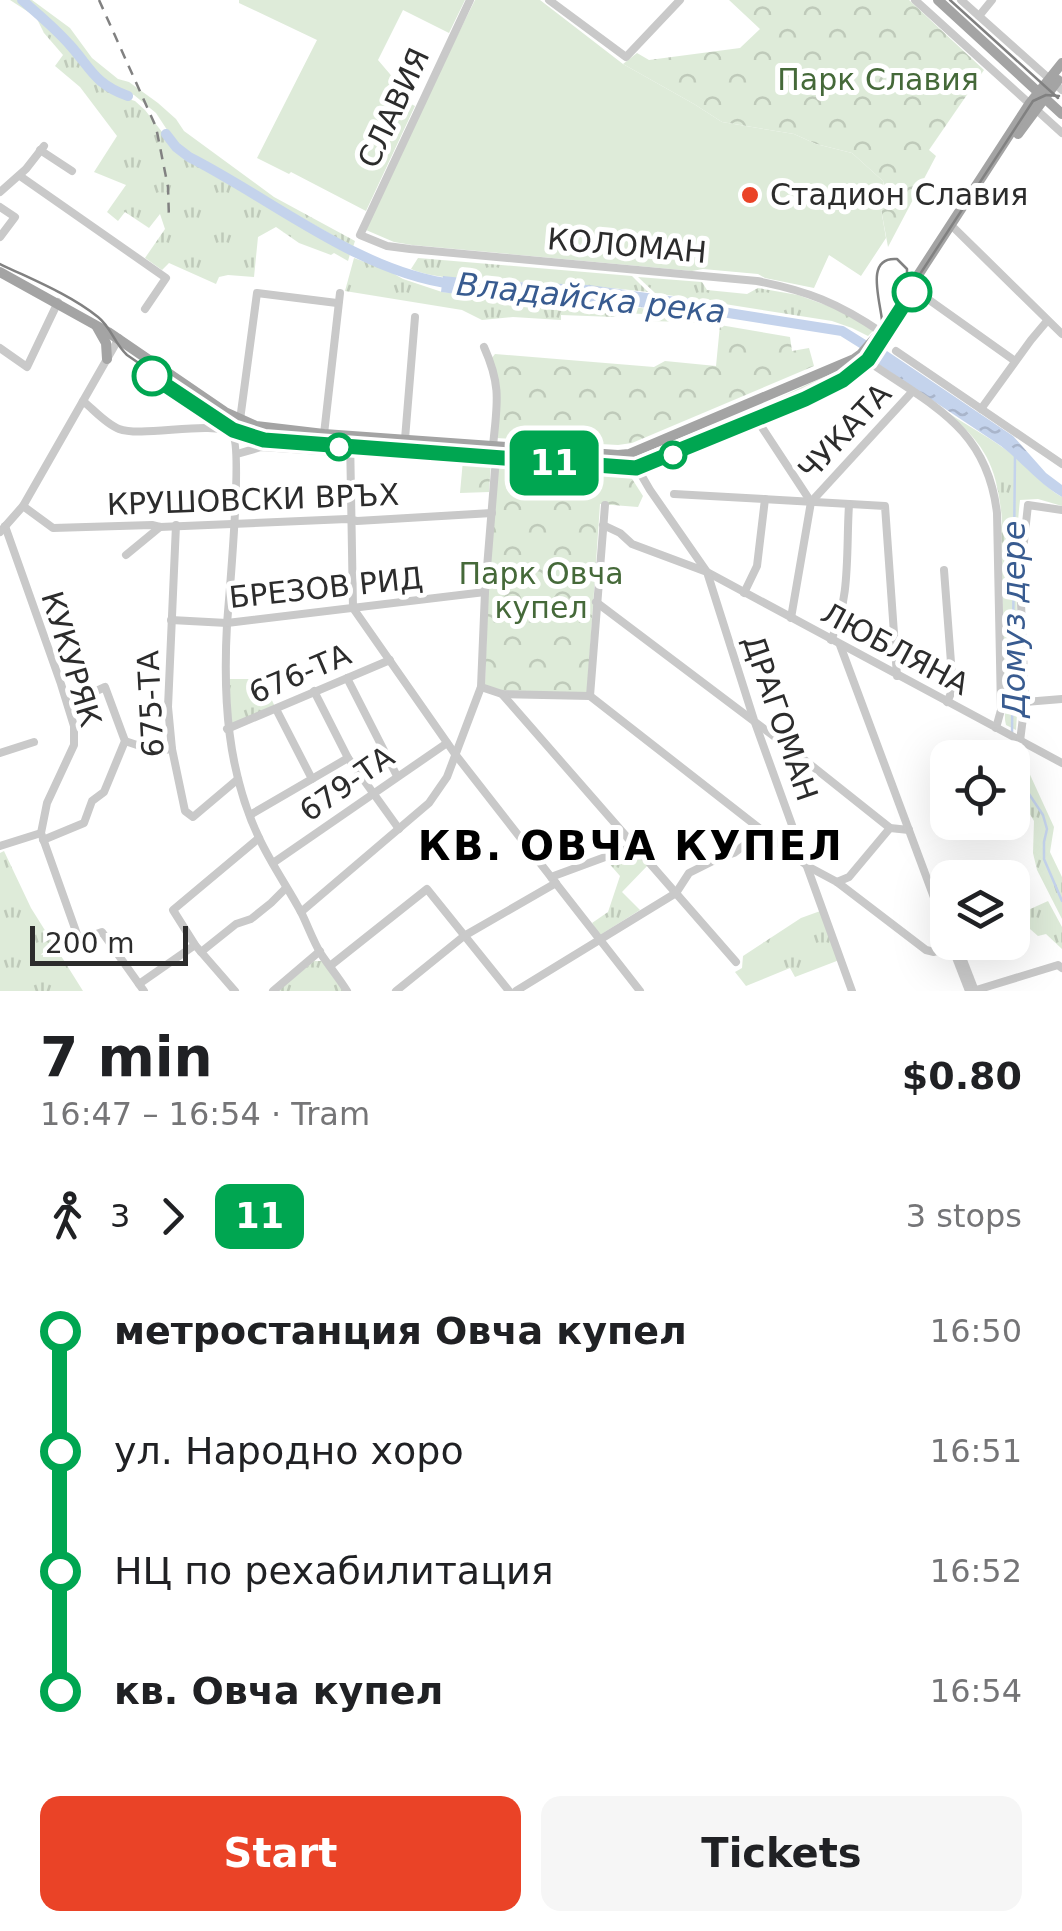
<!DOCTYPE html>
<html lang="en">
<head>
<meta charset="utf-8">
<style>
	body { margin:0; font-family:"DejaVu Sans",sans-serif; background:#f6f6f6; color:#202124; height:100vh; display:flex; flex-direction:column; font-size:38px; white-space:nowrap }
	* { box-sizing:border-box; margin:0 }
	p { font-size:32px; color:#757577 }
	.icon { flex:none; width:55px; height:55px; fill:none; stroke:currentColor; stroke-width:2; stroke-linecap:round; stroke-linejoin:round }
	.map { position:relative; height:991px; overflow:hidden }
	.panel { display:flex; flex-direction:column; background:#fff; flex:1 }
	.panel>* { flex:none }
	.badge { padding:0 20px; border-radius:15px; font-size:35px; line-height:65px }
	.controls { position:absolute; left:930px; top:740px; display:grid; gap:20px }
	.controls a { display:grid; place-items:center; width:100px; height:100px; border-radius:20px; background:#fff; box-shadow:0 10px 40px #0002; font-size:50px }
	.scale { position:absolute; left:30px; bottom:25px; width:158px; box-sizing:border-box; padding-left:10px; border:5px solid #2c2c2c; border-top:0; font-size:28px; line-height:35px; white-space:nowrap; color:#2c2c2c; -webkit-text-stroke:8px #fff; paint-order:stroke }
	.map>.badge { position:absolute; translate:-50% -50%; box-shadow:0 0 0 5px #fff }
	.legs { display:flex; align-items:center; gap:15px; height:110px; padding:0 40px; font-size:32px }
	.legs p { margin-inline-start:auto }
	.summary { display:flex; align-items:center; justify-content:space-between; height:170px; padding:0 40px }
	h1 { font-size:55px; font-weight:800; line-height:75px }
	.action { display:flex; gap:20px; margin-top:auto; padding:20px 40px }
	.action a { flex:1; height:115px; border-radius:20px; background:#ea4327; color:#fff; font-size:40px; font-weight:800; line-height:115px; text-align:center }
	.action a+a { background:#f6f6f6; color:#202124 }
	ul { padding:0 40px; list-style:none }
	li { display:flex; align-items:center; gap:35px; height:120px; font-size:38px }
	li i { display:grid; place-items:center; width:15px; height:100%; margin:0 12px; background:currentColor }
	li i::after { content:''; width:25px; height:25px; margin:-12px; border:8px solid; border-radius:50%; background:#fff }
	li p { margin-inline-start:auto }
	li:first-child i { background:linear-gradient(#0000 50%,currentColor 0) }
	li:last-child i { background:linear-gradient(currentColor 50%,#0000 0) }
	.map>svg:first-child { display:block }
	.grass { fill:url(#grass-tufts) }
	.park { fill:url(#park-crowns) }
	.pitch { fill:#deebd9 }
	.water { fill:url(#water-ripples) }
	.lines { fill:none; stroke-linecap:round; stroke-linejoin:round }
	.stream { stroke:#c4d3ec; stroke-width:2.5 }
	.river { stroke:#c4d3ec; stroke-width:10 }
	.minor { stroke:#c9c9c9; stroke-width:8 }
	.major { stroke:#a4a4a4; stroke-width:10 }
	.tram { stroke:#818181; stroke-width:2.5 }
	.rail { stroke:#818181; stroke-width:2.5; stroke-dasharray:10 8; stroke-linecap:butt }
	.line-1-casing { stroke:#fff; stroke-width:22 }
	.line-1 { stroke:#00a651; stroke-width:15 }
	.poi-dot { fill:#ea4327; stroke:#fff; stroke-width:4 }
	.stop-1-dot { fill:#fff; stroke:#00a651; stroke-width:5 }
	.labels { text-anchor:middle; stroke-width:10; stroke-linejoin:round; paint-order:stroke }
	.park-label { font-size:30px; fill:#456939; stroke:#fff }
	.street-label { font-size:30px; fill:#2c2c2c; stroke:#fff }
	.poi-label { font-size:30px; fill:#2c2c2c; stroke:#fff; text-anchor:start }
	.water-label { font-size:32px; font-style:italic; fill:#385b90; stroke:#fff }
	.district-label { font-size:40px; font-weight:bold; letter-spacing:2.5px; fill:#000; stroke:#fff }
</style>
</head>
<body>
<div class="map">
<svg width="1062" height="991" viewBox="0 0 1062 991">
	<defs>
		<pattern id="grass-tufts" width="24" height="20" patternUnits="userSpaceOnUse" patternTransform="scale(2.5)"><rect width="24" height="20" fill="#deebd9"/><path d="M3 7l-1-3M5 7V3M7 7l1-3M15 17l-1-3M17 17v-4M19 17l1-3" fill="none" stroke="#bfcaba"/></pattern>
		<pattern id="park-crowns" width="20" height="18" patternUnits="userSpaceOnUse" patternTransform="scale(2.5)"><rect width="20" height="18" fill="#deebd9"/><path d="M2 6a3 3 0 1 1 6 0M12 15a3 3 0 1 1 6 0" fill="none" stroke="#bfcaba"/></pattern>
		<pattern id="water-ripples" width="26" height="14" patternUnits="userSpaceOnUse" patternTransform="scale(2.5)"><rect width="26" height="14" fill="#c4d3ec"/><path d="M2 4q2-2 4 0t4 0M15 11q2-2 4 0t4 0" fill="none" stroke="#a9b5cb"/></pattern>
	</defs>
	<rect width="100%" height="100%" fill="#fff"/>
	<g class="grass">
		<path d="M10,0H17L23,5L71,49L102,87L113,94L135,101L145,110L176,150L350,254L348,261L334,253L331,255L299,243L276,227L258,237L254,277L228,275L219,277L216,284L169,263L162,270L145,258L165,229L160,214L149,228L125,212L118,221L107,212L126,185L94,172L117,136L80,87L55,66L63,55L44,33L36,17Z"/>
		<path d="M25,0H32L70,28L92,58L118,79L129,82L158,103L176,119L184,131L274,197L355,241L353,247L188,153L177,145L156,113L134,95L111,86L102,79L68,38Z"/>
		<path d="M354,258L387,270L403,279L442,292L482,296L599,303L707,316V323L652,321L643,314L620,313L614,317L561,315V320L513,317L482,320L462,310L345,291Z"/>
		<path d="M418,258L632,276L648,292C606,287 564,284 521,282C491,280 439,281 411,269Z"/>
		<path d="M638,277L702,282L707,290L747,294L758,288L798,295L834,308L874,330L868,336L852,328L832,321L655,293Z"/>
		<path d="M853,364C800,401 735,423 676,449L673,446L649,455L648,453C717,429 785,394 853,364Z"/>
		<path d="M947,412C969,427 993,439 1014,456C1030,469 1043,486 1062,497V506L1038,499L1020,500C1011,576 1022,653 1016,730L1006,725L1005,720L1001,527C1003,518 1001,512 1000,503C994,459 980,441 947,412Z"/>
		<path d="M224,679H262L276,709L227,729Z"/>
		<path d="M1005,746L1024,755L1023,765L1026,766L1054,827L1050,852L1062,877V919L1037,870L1033,853L1034,821L1013,786L1012,758L1003,757Z"/>
		<path d="M637,848L650,863L622,892L640,910L600,935L592,923L608,912L620,876L606,860Z"/>
		<path d="M4,851L31,908L83,991H0V853Z"/>
		<path d="M1048,901L1062,927V949L1046,934L1038,936L1015,916Z"/>
		<path d="M823,910L842,959L795,977L790,968L746,986L735,972L742,968L743,956L801,918Z"/>
		<path d="M314,961H322L343,991H278Z"/>
	</g>
	<g class="park">
		<path d="M729,0H909L984,70L929,150L936,156L888,247L881,209L886,193L883,181L852,153L816,144L794,134L722,122L694,104L623,64L637,53L649,60L740,48L760,29Z"/>
		<path d="M720,325L790,337L792,351L809,348L814,366L632,443L618,445L496,438C498,411 503,384 491,359L495,354L654,367L665,361L716,366Z"/>
		<path d="M463,460L491,463L489,492L460,493Z"/>
		<path d="M498,463L629,474L643,496L638,507L600,504L587,694L502,692L485,686L488,591Z"/>
	</g>
	<g class="pitch">
		<path d="M239,0H465L449,33L403,10L378,60L395,80L407,102L415,106L366,211L291,172L289,174L257,158L317,40L239,3Z"/>
		<path d="M475,0H540L623,64L694,104L722,122L794,134L816,144L852,153L883,181L884,192L881,209L886,238L861,276L829,255L814,288L765,278L758,274L703,269L692,271L412,245L394,242L366,230L419,112Z"/>
	</g>
	<g class="water">
		<path d="M443,276L491,281L589,285L691,299L689,313C607,300 523,304 441,292Z"/>
		<path d="M884,349L1013,436L1046,473L1062,485V497C1039,484 1022,462 1001,446L872,360Z"/>
	</g>
	<g class="lines">
		<g class="stream">
			<path d="M1012,733L1015,456"/>
			<path d="M1012,741L1017,776L1043,815L1047,829L1044,842V859L1062,901"/>
		</g>
		<g class="river">
			<path d="M22,0C38,14 55,28 69,44C91,68 94,84 128,96"/>
			<path d="M166,134L176,147L189,157C272,199 359,272 452,284"/>
			<path d="M678,305L842,331L890,361"/>
		</g>
		<g class="minor">
			<path d="M470,0L360,235L387,246L410,249L757,281C808,291 838,303 881,332"/>
			<path d="M549,0L626,57L680,0"/>
			<path d="M915,0L1062,133"/>
			<path d="M961,0L1062,90"/>
			<path d="M979,16L992,0"/>
			<path d="M40,150L72,171"/>
			<path d="M20,176L166,278L145,309"/>
			<path d="M0,192L26,169L44,146"/>
			<path d="M0,207L15,217L0,237"/>
			<path d="M951,225L1062,334"/>
			<path d="M911,287L1015,361"/>
			<path d="M484,347C502,387 497,404 493,446"/>
			<path d="M0,348L27,367L58,302"/>
			<path d="M896,351L1062,464"/>
			<path d="M869,362C933,406 987,428 997,513L1001,710L996,728"/>
			<path d="M83,401C94,410 106,424 119,429C143,438 216,419 232,434C243,445 229,599 227,624C223,697 227,772 260,840C272,865 288,888 301,912C308,926 313,941 321,954C329,966 339,978 347,991"/>
			<path d="M981,409L1031,340L1047,321"/>
			<path d="M240,420L257,293L337,303"/>
			<path d="M761,426L811,502L791,618"/>
			<path d="M324,434L340,293"/>
			<path d="M350,436L353,608L455,754L640,991"/>
			<path d="M405,439L415,317"/>
			<path d="M237,454L261,447L429,458"/>
			<path d="M629,454L650,490L707,572L1062,763"/>
			<path d="M674,494L885,506L897,676"/>
			<path d="M811,502L912,392"/>
			<path d="M23,506L53,528L152,525L160,527L347,519L357,521L492,513"/>
			<path d="M176,525L168,707L172,749L185,811L193,817L238,779"/>
			<path d="M603,525L620,533L632,544L707,572L754,720L852,991"/>
			<path d="M5,526L61,684L74,726V745L47,803L41,833L78,937L85,938L102,932L144,991"/>
			<path d="M0,532L23,506L119,338"/>
			<path d="M126,555L160,527"/>
			<path d="M944,570L953,689L947,702"/>
			<path d="M744,593L757,566L765,499"/>
			<path d="M596,602L787,746L890,828L909,830"/>
			<path d="M171,620L227,623L485,592"/>
			<path d="M831,640C851,600 846,549 849,505"/>
			<path d="M840,645L948,935"/>
			<path d="M347,678L397,776"/>
			<path d="M481,687L502,694L590,696"/>
			<path d="M314,691L348,758L399,829"/>
			<path d="M502,694L736,962"/>
			<path d="M590,696L809,867L837,882L926,950L934,952L952,947"/>
			<path d="M590,696L605,505"/>
			<path d="M1025,702L1062,699"/>
			<path d="M276,709L312,779"/>
			<path d="M227,729L390,660"/>
			<path d="M125,741L155,751L172,749"/>
			<path d="M1020,741L1025,702L1020,578L1028,505L1062,510"/>
			<path d="M0,753L34,742"/>
			<path d="M250,815L348,758"/>
			<path d="M43,840L84,823L92,801L104,792L125,741L105,687L79,699L69,707"/>
			<path d="M0,846L41,833"/>
			<path d="M273,863L447,743"/>
			<path d="M551,877L635,846"/>
			<path d="M837,882L849,877L890,828"/>
			<path d="M939,895L948,919"/>
			<path d="M301,912L429,803L447,777L481,687L485,592L495,470"/>
			<path d="M950,942L969,991"/>
			<path d="M956,942L975,991"/>
			<path d="M201,952L236,924L251,919L271,903L286,888"/>
			<path d="M330,966L427,889L509,991"/>
			<path d="M139,984L195,945"/>
			<path d="M235,991L195,945L173,910L259,838"/>
			<path d="M273,991L320,951"/>
			<path d="M396,991L464,936L556,883"/>
			<path d="M516,991L676,893L689,873L721,857L734,853L763,831"/>
			<path d="M973,991L1058,965L1062,968"/>
		</g>
		<g class="major">
			<path d="M938,0L1062,114"/>
			<path d="M1018,134L1058,80"/>
			<path d="M0,272L108,332L225,412L256,426L324,434L618,455L629,454L854,359L861,354L883,329L1030,103L1062,63"/>
			<path d="M97,327L106,343L107,359"/>
		</g>
		<g class="tram">
			<path d="M950,0L1058,98"/>
			<path d="M0,264C33,280 69,294 98,317C111,327 114,343 127,355L214,415L235,427L264,436L635,465L668,454L826,386L858,365L877,340L1033,101L1046,95L1059,96"/>
			<path d="M883,332C884,309 861,256 897,259L907,269V278L900,291"/>
		</g>
		<path class="rail" d="M99,0L156,127L168,187L169,219"/>
	</g>
	<g class="lines">
		<defs>
			<path id="line-1" d="M152,376L233,430L264,440L636,468L805,399L843,380L868,360L912,292"/>
		</defs>
		<use href="#line-1" class="line-1-casing"/>
		<use href="#line-1" class="line-1"/>
	</g>
	<circle class="poi-dot" cx="750" cy="195" r="10"/>
	<g class="stop-1-dot">
		<circle cx="912" cy="292" r="18"/>
		<circle cx="152" cy="376" r="18"/>
		<circle cx="339" cy="447" r="12"/>
		<circle cx="673" cy="455" r="12"/>
	</g>
	<g class="labels">
		<g class="park-label">
			<text x="878" y="90">Парк Славия</text>
			<text x="541" y="584">Парк Овча<tspan x="541" dy="34">купел</tspan></text>
		</g>
		<g class="street-label">
			<text transform="translate(394 108) rotate(-65)" y="10">СЛАВИЯ</text>
			<text transform="translate(627 246) rotate(5)" y="10">КОЛОМАН</text>
			<text transform="translate(845 432) rotate(-47)" y="10">ЧУКАТА</text>
			<text transform="translate(253 500) rotate(-2)" y="10">КРУШОВСКИ ВРЪХ</text>
			<text transform="translate(326 588) rotate(-6)" y="10">БРЕЗОВ РИД</text>
			<text transform="translate(895 649) rotate(28)" y="10">ЛЮБЛЯНА</text>
			<text transform="translate(71 659) rotate(73)" y="10">КУКУРЯК</text>
			<text transform="translate(300 674) rotate(-23)" y="10">676-ТА</text>
			<text transform="translate(151 704) rotate(-93)" y="10">675-ТА</text>
			<text transform="translate(780 718) rotate(71)" y="10">ДРАГОМАН</text>
			<text transform="translate(347 784) rotate(-35)" y="10">679-ТА</text>
		</g>
		<g class="poi-label">
			<text x="770" y="205">Стадион Славия</text>
		</g>
		<g class="water-label">
			<text transform="translate(591 298) rotate(6)" y="11">Владайска река</text>
			<text transform="translate(1014 619) rotate(-90)" y="11">Домуз дере</text>
		</g>
		<g class="district-label">
			<text x="631" y="860">КВ. ОВЧА КУПЕЛ</text>
		</g>
	</g>
</svg>
<div class="controls">
<a><svg class="icon" aria-label="locate" viewBox="0 0 24 24"><circle cx="12" cy="12" r="6"/><path d="M12 2v4M12 18v4M2 12h4M18 12h4"/></svg></a>
<a><svg class="icon" aria-label="layers" viewBox="0 0 24 24"><path d="M12 4l9 5-9 5-9-5zM3 14l9 5 9-5"/></svg></a>
</div>
<div class="scale">200 m</div>
<b class="badge" style="left:554px;top:463px;background:#00a651;color:#fff">11</b>
</div>
<section class="panel">
<div class="summary"><div><h1>7 min</h1><p>16:47 – 16:54 · Tram</p></div><b>$0.80</b></div>
<div class="legs"><svg class="icon" aria-label="walk" viewBox="0 0 24 24"><circle cx="13" cy="4" r="2"/><path d="M13 8l-2 6 4 7M11 14l-3 7M7 12l3-4h3l4 4"/></svg>3<svg class="icon" aria-label="forward" viewBox="0 0 24 24"><path d="M9 5l7 7-7 7"/></svg><b class="badge" style="background:#00a651;color:#fff">11</b><p>3 stops</p></div>
<ul>
<li><i style="color:#00a651"></i><b>метростанция Овча купел</b><p>16:50</p></li>
<li><i style="color:#00a651"></i><span>ул. Народно хоро</span><p>16:51</p></li>
<li><i style="color:#00a651"></i><span>НЦ по рехабилитация</span><p>16:52</p></li>
<li><i style="color:#00a651"></i><b>кв. Овча купел</b><p>16:54</p></li>
</ul>
<div class="action"><a>Start</a><a>Tickets</a></div>
</section>
</body>
</html>
